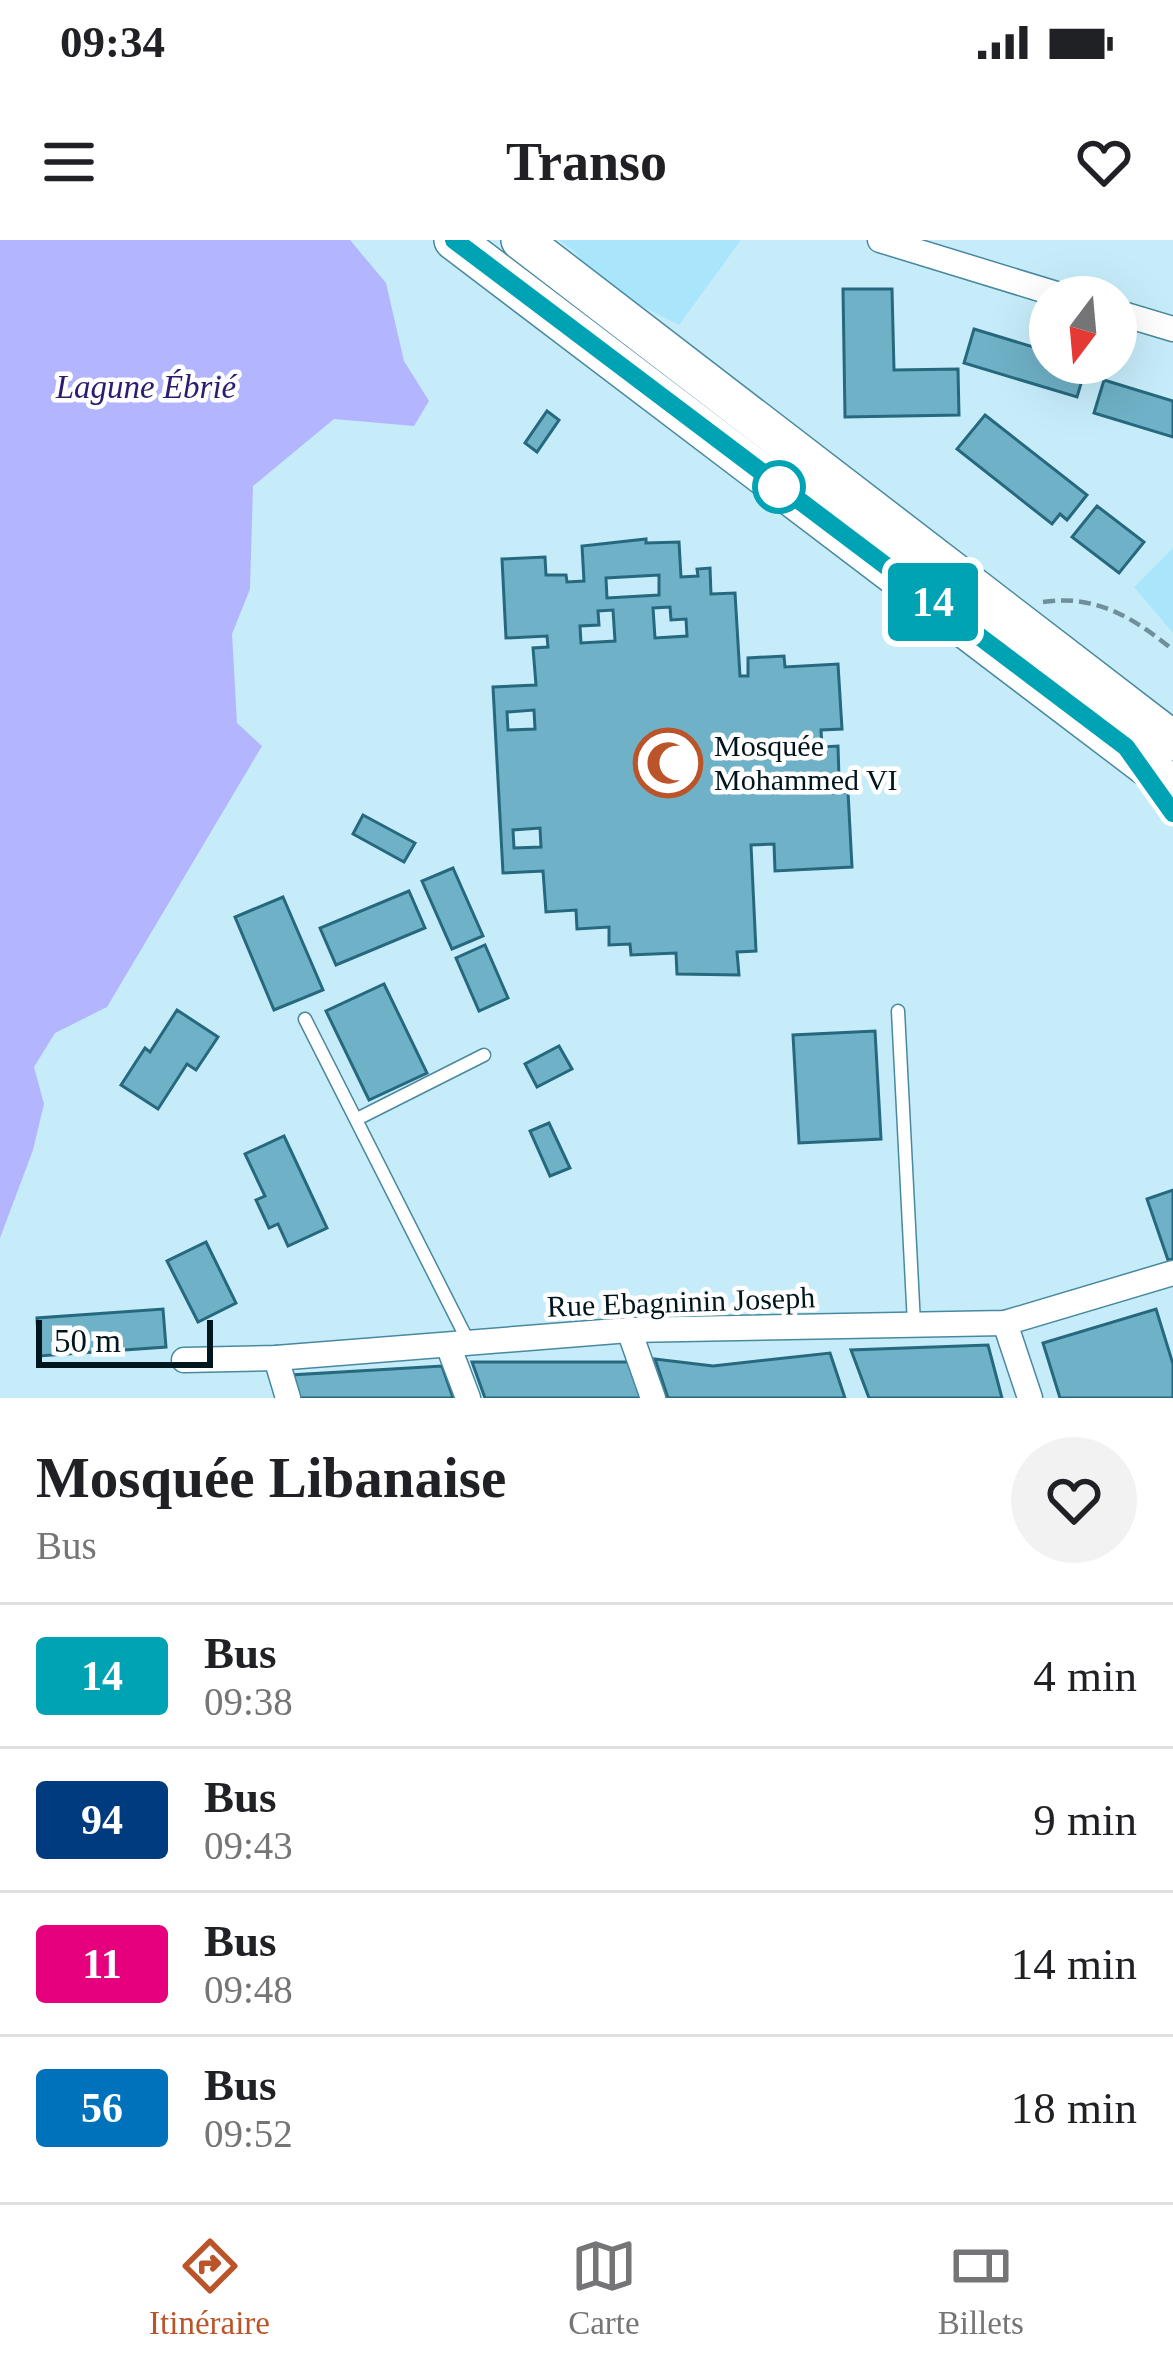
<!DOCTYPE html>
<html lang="fr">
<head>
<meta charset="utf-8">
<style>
	body { margin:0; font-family:Georgia,serif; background:#f2f2f2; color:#202124; height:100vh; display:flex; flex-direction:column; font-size:45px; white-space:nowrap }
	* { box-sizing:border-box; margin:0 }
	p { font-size:39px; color:#757577 }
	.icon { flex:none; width:66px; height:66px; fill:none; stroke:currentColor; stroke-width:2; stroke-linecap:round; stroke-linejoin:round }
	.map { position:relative; height:1158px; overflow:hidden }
	.panel { display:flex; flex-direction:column; background:#fff; flex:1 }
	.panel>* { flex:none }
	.badge { padding:0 24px; border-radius:9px; font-size:42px; line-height:78px }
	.needle { width:78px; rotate:196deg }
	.tools { position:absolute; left:1029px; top:36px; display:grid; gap:24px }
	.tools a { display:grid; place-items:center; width:108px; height:108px; border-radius:50%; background:#fff; box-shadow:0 12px 48px #0002; font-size:60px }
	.scale { position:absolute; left:36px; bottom:30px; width:177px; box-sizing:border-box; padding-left:12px; border:6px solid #00161e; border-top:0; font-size:33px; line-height:42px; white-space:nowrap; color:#00161e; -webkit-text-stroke:9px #fff; paint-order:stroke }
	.map>.badge { position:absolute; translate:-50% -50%; box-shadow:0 0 0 6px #fff }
	.round { display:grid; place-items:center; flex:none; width:126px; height:126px; border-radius:63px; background:#f2f2f2 }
	.overview { display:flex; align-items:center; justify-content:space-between; height:204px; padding:0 36px }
	h1 { font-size:57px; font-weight:700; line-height:90px }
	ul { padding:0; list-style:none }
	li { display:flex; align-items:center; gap:36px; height:144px; padding:0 36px; border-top:3px solid #e0e0e0 }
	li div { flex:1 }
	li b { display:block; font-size:45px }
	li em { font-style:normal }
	li .badge { min-width:132px; font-weight:700; text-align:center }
	.status { display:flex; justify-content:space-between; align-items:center; height:84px; padding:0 60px; background:#fff; direction:ltr }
	.status svg { height:33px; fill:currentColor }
	header { display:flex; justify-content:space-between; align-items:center; height:156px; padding:0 36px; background:#fff; font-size:54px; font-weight:700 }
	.tab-bar { display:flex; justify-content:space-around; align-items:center; height:168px; border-top:3px solid #e0e0e0; background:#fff; font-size:33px; color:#757577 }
	.tab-bar a { display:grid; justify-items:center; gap:6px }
	.tab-bar .on { color:#bb5529 }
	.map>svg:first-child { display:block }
	.built { fill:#aae6fb }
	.water { fill:#b3b6ff }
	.building { fill:#6fb1c7; stroke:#26697e; stroke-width:3; fill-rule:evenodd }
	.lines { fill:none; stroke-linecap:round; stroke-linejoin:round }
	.service-casing { stroke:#48899f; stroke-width:15 }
	.minor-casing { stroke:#48899f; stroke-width:27 }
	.trunk-casing { stroke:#48899f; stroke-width:42 }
	.path { stroke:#708f9a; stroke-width:4.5; stroke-dasharray:12 6; stroke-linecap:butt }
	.service { stroke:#fff; stroke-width:12 }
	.minor { stroke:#fff; stroke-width:24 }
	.trunk { stroke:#fff; stroke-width:39 }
	.line-casing { stroke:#fff; stroke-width:27 }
	.line { stroke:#00a3b4; stroke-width:18 }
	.stop-dot { fill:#fff; stroke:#00a3b4; stroke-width:6 }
	.labels { text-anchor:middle; stroke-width:9; stroke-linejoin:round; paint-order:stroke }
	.poi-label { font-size:30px; fill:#00161e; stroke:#fff; text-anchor:start }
	.street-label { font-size:30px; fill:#00161e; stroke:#fff }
	.water-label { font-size:33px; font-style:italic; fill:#291d6f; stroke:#fff }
</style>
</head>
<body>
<div class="status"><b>09:34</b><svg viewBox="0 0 49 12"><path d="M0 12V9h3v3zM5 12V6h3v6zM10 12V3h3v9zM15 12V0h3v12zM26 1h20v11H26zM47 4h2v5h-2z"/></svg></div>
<header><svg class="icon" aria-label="menu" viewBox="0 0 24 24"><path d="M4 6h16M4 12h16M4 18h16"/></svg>Transo<svg class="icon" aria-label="heart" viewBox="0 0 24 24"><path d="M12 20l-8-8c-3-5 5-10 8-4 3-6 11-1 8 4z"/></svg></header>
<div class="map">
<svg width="1173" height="1158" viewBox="0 0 1173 1158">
	<rect width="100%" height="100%" fill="#c6ecfa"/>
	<g class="built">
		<path d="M559,0H741L679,85L596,43L575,12Z"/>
		<path d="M1173,308V393L1134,347Z"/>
	</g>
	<path class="water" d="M0,0H350L386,43L404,121L429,161L414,186L334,179L253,246L250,349L232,394L237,483L262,506L107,767L55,793L34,827L44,864L33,910L0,998Z"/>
	<g class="building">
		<path d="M843,49H892L894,130L958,129L959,175L845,177Z"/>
		<path d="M974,89L1050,112V123L1087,124L1077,157L964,123Z"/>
		<path d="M1104,140L1173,161V197L1094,173Z"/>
		<path d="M547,171L559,180L537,212L525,203Z"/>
		<path d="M985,175L1087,255L1067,280L1060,274L1052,284L957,209Z"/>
		<path d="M1097,266L1144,302L1119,333L1072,297Z"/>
		<path d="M646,299V303L679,302L681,337L698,336L697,329L710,328L711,354L735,353L740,436H748V418L784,416L785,427L838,424L842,489L821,490L822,507L838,506L839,539L825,540L826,553L848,552L852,627L775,631L774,604L751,605L756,711L737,712L739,735L677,734L676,713L631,715L630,704L609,705V687L577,689L576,670L546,672L543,631L503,633L493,447L536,445L533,408L548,407L547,396L506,398L502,319L545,317L546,335H566L567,342L584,341L582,306ZM659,335V355L607,358L606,338ZM670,367L671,380L686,379L687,396L655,398L653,368ZM613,370L615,401L581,403L580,386L599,385L598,371ZM534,470L535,489L508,490L507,472ZM540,588L541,607L514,608L513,590Z"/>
		<path d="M363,575L415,603L404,622L353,594Z"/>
		<path d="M453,628L483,696L452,709L422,641Z"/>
		<path d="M409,651L425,688L336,725L320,688Z"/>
		<path d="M283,657L323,750L274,770L235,677Z"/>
		<path d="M485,705L508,758L479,771L456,718Z"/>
		<path d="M384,744L427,833L369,860L326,771Z"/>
		<path d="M177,770L218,797L196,830L187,824L158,869L121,845L145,808L150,812Z"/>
		<path d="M875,791L881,899L799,903L793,795Z"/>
		<path d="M559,806L572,829L537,847L525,824Z"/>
		<path d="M549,883L570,928L550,936L530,891Z"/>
		<path d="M284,896L327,988L288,1006L278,984L269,988L256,960L265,956L245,914Z"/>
		<path d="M1173,950V1019L1168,1020L1147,959Z"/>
		<path d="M206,1002L236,1063L198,1082L167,1021Z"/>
		<path d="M163,1069L166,1107L39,1116L37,1078Z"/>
		<path d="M1156,1069L1173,1124V1158H1060L1043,1103Z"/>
		<path d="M988,1105L1002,1158H869L851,1110Z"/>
		<path d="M830,1113L845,1158H668L655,1119L713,1126Z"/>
		<path d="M472,1122H631L643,1158H485Z"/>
		<path d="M442,1126L453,1158H299L291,1135Z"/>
	</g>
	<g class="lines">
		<defs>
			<g id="service">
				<path d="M898,771L914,1084"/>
				<path d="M305,779L469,1103"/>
				<path d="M357,879L484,815"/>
			</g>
			<g id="minor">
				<path d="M880,0L1066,57"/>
				<path d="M1116,72L1173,89"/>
				<path d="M1005,1083L1030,1158"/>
				<path d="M629,1090L653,1158"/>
				<path d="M448,1105L468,1158"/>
				<path d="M276,1118L288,1158"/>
				<path d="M184,1120L276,1118L629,1090L1005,1083L1173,1033"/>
			</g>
			<g id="trunk">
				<path d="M454,0L1173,546"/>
				<path d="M521,0L1173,501"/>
			</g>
		</defs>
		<use href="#service" class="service-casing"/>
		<use href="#minor" class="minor-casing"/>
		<use href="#trunk" class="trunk-casing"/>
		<path class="path" d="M1043,362C1096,354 1134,378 1173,410"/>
		<use href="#service" class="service"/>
		<use href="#minor" class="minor"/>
		<use href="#trunk" class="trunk"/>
	</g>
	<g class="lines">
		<defs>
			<path id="line" d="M454,0L1126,507L1173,573"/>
		</defs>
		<use href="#line" class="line-casing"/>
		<use href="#line" class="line"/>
	</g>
	<defs>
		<symbol id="mosque-ring" viewBox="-11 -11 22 22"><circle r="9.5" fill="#fff" stroke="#bb5529" stroke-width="1.5"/><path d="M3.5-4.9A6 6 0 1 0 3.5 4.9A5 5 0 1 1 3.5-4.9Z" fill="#bb5529"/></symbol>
	</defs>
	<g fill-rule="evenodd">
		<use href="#mosque-ring" x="630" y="485" width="76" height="76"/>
	</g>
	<circle class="stop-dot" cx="779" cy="247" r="24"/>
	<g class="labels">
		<g class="poi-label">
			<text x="714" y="516">Mosquée<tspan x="714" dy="34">Mohammed VI</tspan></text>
		</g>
		<g class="street-label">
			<text transform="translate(681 1062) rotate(-2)" y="10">Rue Ebagninin Joseph</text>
		</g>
		<g class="water-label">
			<text x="146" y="158">Lagune Ébrié</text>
		</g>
	</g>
</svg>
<div class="tools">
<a><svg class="needle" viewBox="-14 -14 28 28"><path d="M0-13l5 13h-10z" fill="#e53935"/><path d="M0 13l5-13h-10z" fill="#757577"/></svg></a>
</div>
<div class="scale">50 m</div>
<b class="badge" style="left:933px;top:362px;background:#00a3b4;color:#fff">14</b>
</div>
<section class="panel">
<div class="overview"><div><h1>Mosquée Libanaise</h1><p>Bus</p></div><a class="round"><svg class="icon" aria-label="heart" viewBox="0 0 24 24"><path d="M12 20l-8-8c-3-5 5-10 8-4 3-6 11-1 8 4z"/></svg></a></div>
<ul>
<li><span class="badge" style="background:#00a3b4;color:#fff">14</span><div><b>Bus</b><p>09:38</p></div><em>4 min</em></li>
<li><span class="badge" style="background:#003b80;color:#fff">94</span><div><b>Bus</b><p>09:43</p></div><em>9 min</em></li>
<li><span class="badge" style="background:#e6007e;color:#fff">11</span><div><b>Bus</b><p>09:48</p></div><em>14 min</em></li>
<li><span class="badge" style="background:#0072bc;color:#fff">56</span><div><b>Bus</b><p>09:52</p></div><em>18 min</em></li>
</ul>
</section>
<nav class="tab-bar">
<a class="on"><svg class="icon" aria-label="directions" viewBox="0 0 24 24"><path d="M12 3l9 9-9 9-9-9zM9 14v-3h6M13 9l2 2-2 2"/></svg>Itinéraire</a>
<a><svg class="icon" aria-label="map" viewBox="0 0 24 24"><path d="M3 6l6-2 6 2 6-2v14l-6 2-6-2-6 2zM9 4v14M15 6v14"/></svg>Carte</a>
<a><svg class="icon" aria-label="tickets" viewBox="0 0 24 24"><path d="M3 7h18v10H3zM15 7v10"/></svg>Billets</a>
</nav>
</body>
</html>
